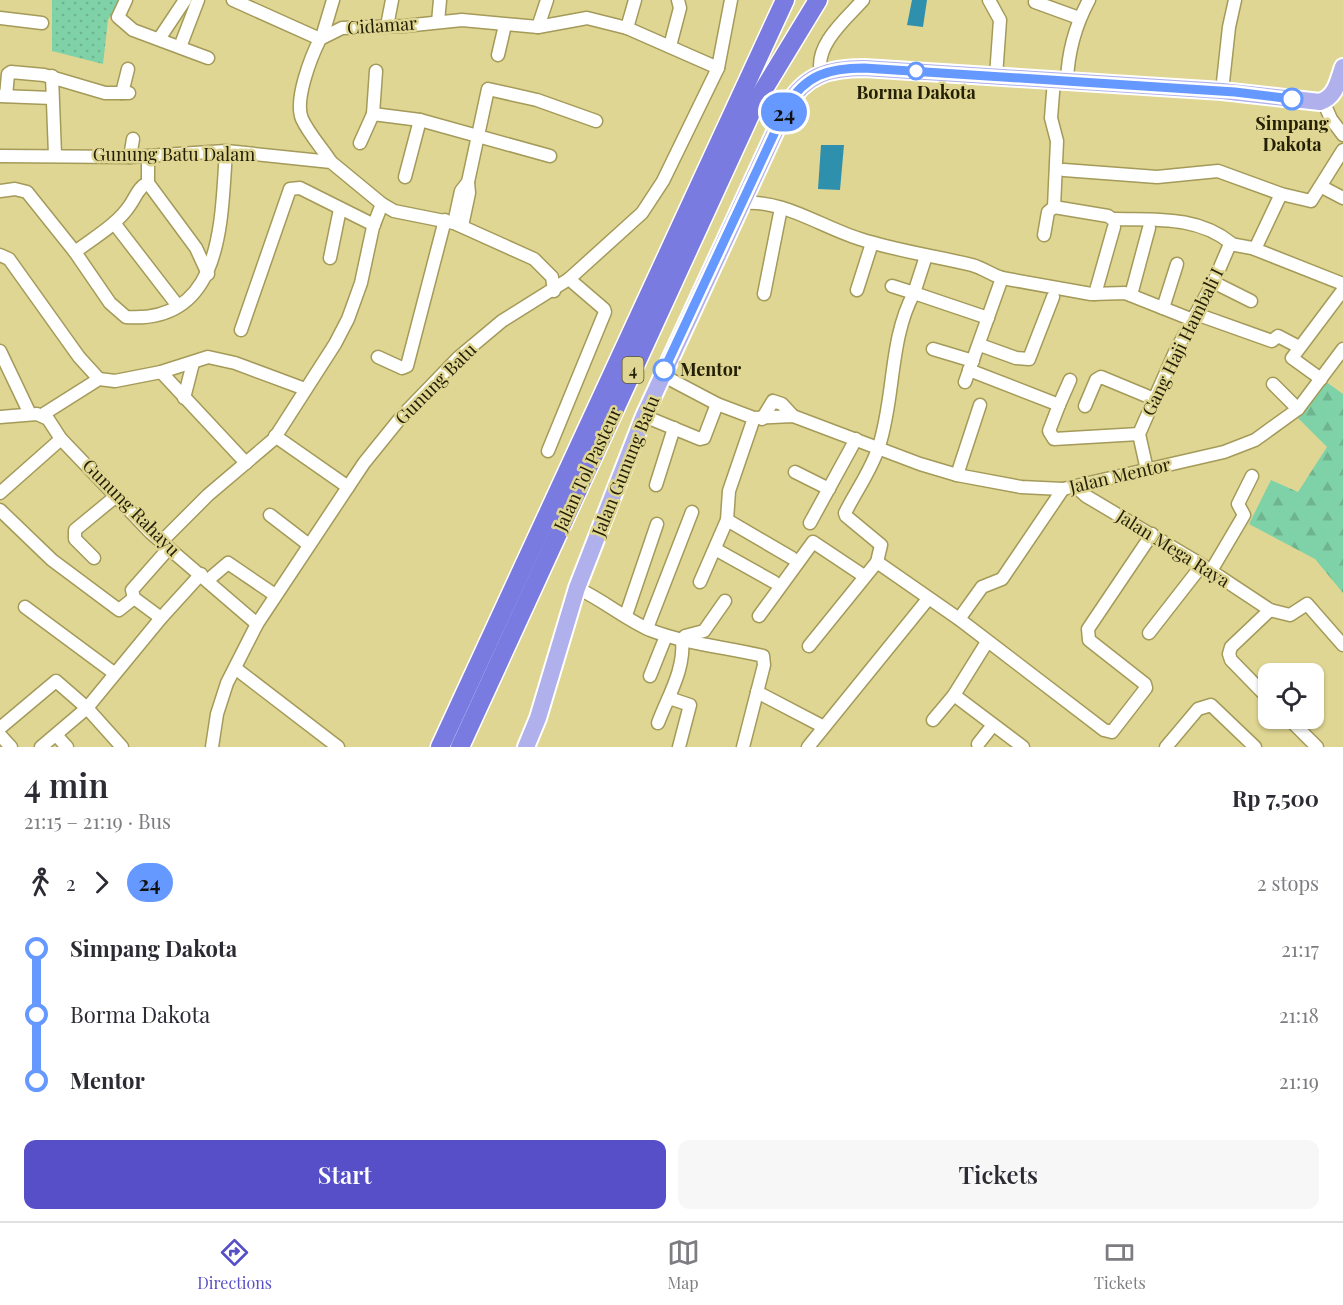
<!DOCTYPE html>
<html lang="en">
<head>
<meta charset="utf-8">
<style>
	body { margin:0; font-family:"Playfair Display",serif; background:#f7f7f7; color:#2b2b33; height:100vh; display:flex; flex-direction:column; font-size:22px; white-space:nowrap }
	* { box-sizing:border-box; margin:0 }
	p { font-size:20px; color:#7c7c81 }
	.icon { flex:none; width:33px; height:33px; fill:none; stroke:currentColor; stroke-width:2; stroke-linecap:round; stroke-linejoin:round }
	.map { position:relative; height:747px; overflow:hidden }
	.details { display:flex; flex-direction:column; background:#fff; flex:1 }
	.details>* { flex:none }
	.badge { padding:0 12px; border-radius:20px; font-size:21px; line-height:39px }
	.tools { position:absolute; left:1258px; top:663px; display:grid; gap:12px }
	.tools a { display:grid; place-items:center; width:66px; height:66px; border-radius:12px; background:#fff; box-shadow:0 2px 4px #0004; font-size:30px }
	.map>.badge { position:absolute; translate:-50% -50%; box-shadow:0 0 0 3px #fff }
	.legs { display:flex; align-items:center; gap:9px; height:66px; padding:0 24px; font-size:20px }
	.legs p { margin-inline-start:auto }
	.overview { display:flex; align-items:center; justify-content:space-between; height:102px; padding:0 24px }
	h1 { font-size:33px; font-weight:600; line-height:45px }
	.action { display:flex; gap:12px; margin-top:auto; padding:12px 24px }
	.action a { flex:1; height:69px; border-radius:12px; background:#574fc7; color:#fff; font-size:24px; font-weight:600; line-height:69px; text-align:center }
	.action a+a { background:#f7f7f7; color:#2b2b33 }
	ul { padding:0 24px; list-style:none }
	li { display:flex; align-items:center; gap:21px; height:66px; font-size:22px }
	li i { display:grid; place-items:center; width:9px; height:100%; margin:0 8px; background:currentColor }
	li i::after { content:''; width:15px; height:15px; margin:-8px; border:4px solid; border-radius:50%; background:#fff }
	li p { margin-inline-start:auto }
	li:first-child i { background:linear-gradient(#0000 50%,currentColor 0) }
	li:last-child i { background:linear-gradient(currentColor 50%,#0000 0) }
	.tabs { display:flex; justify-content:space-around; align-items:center; height:84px; border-top:2px solid #e1e1e2; background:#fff; font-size:16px; color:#7c7c81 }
	.tabs a { display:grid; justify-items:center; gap:3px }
	.tabs .on { color:#574fc7 }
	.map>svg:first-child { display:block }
	.grass { fill:url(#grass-dots) }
	.forest { fill:url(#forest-firs) }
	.water { fill:#2e90ac }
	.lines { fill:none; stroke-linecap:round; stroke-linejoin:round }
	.minor-casing { stroke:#a49a59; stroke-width:15 }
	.major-casing { stroke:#fff; stroke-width:20 }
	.highway-casing { stroke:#fff; stroke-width:21 }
	.minor { stroke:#fff; stroke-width:12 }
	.major { stroke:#afb0ec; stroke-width:16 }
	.highway { stroke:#7a7be0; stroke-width:18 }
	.line-1-casing { stroke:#fff; stroke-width:14 }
	.line-1 { stroke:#69f; stroke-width:9 }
	.stop-1-dot { fill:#fff; stroke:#69f; stroke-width:3 }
	.labels { text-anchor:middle; stroke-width:5; stroke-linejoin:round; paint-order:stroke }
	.shield { fill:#e0d693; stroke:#5c5730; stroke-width:1.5 }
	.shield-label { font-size:16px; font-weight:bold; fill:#242005 }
	.street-label { font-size:18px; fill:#242005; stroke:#e0d693 }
	.stop-label { font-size:18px; font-weight:bold; fill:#242005; stroke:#e0d693 }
</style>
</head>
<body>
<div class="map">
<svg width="1343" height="747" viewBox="0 0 1343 747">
	<defs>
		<pattern id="grass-dots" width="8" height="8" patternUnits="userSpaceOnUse" patternTransform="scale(1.5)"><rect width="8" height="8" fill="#7fd2a8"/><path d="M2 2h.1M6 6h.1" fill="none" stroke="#6eb48f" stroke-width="1.8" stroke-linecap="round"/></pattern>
		<pattern id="forest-firs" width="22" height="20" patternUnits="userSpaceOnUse" patternTransform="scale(1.5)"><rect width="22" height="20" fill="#7fd2a8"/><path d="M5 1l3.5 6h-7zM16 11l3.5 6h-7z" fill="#6eb48f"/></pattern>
	</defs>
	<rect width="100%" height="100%" fill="#e0d693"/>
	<path class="grass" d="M52,0H119L108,20L103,64L52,51Z"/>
	<path class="forest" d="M1325,381L1343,394V593L1315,559L1249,524L1271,480L1298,492L1327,447L1298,418Z"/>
	<g class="water">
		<path d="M912,0H927L923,27L907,25Z"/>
		<path d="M821,145H844L840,190L818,189Z"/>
	</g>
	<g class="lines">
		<defs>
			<g id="minor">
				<path d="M126,0L118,17L133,30L208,58"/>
				<path d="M233,0L320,39"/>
				<path d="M989,0L1000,20L996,76"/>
				<path d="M1035,2L1079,18"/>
				<path d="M0,18L42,23"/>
				<path d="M438,22L440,0"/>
				<path d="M387,26L392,0"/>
				<path d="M538,27L547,0"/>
				<path d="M627,28L635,0"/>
				<path d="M322,37L333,0"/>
				<path d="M159,39L185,0"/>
				<path d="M670,46L680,8L678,0"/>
				<path d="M180,47L198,0"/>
				<path d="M498,55L505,25"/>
				<path d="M821,73C814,45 846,19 863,0"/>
				<path d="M52,76L55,155"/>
				<path d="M1067,81C1068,51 1075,26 1089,0"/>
				<path d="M1222,91L1229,27L1235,0"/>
				<path d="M122,93L128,69"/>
				<path d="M0,96L52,98"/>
				<path d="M6,96L8,74L11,72L44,75L105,93H129"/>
				<path d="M1323,101L1331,119L1343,135"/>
				<path d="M373,114L376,71"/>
				<path d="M360,143L373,114L420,120L550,156"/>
				<path d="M0,156L130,157L226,151L331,162L382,204L394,211L454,223L534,259L552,277L554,291"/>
				<path d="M130,157L133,139"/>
				<path d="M148,162V183L196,248L208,274"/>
				<path d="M331,162C322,148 309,134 302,119C294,100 311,57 320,39L342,28L404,26L462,20L538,27L587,18L627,28L718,68"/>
				<path d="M1064,170L1157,177L1218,171L1281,194L1311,201L1343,150"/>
				<path d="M405,177L420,120"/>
				<path d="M1322,187L1343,198"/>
				<path d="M0,191L15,189L27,192L75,252L110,303L126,317C224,324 221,220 226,151"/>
				<path d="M742,203C783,199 821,227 860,239C897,251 935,256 972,265C983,268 992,275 1002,278L965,382"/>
				<path d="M1054,207L1108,216L1115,221"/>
				<path d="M1115,219C1157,220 1197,216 1231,243"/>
				<path d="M114,223L178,306"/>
				<path d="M454,223L461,191L468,182"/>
				<path d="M462,226L469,193L468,182L488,89L537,100L596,121"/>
				<path d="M1044,235L1048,212L1054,207L1057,141L1051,118L1054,80"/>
				<path d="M1255,249L1281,194"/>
				<path d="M75,252C93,238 117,225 130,205C136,197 138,187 148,183"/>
				<path d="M0,255L9,259L79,357L99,379"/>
				<path d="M330,258L340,209"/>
				<path d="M1002,278L1091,294L1125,293L1193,320"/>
				<path d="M1213,282L1251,301"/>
				<path d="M892,286L914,293L926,256"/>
				<path d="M857,290L872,243"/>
				<path d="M764,294L781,208"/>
				<path d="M1095,294L1114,227"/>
				<path d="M1131,295L1149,228"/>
				<path d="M1163,308L1177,264"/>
				<path d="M1196,314L1272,341L1278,336L1299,347"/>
				<path d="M241,330L290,189L300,188L374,225"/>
				<path d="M980,345L1016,358L1029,359L1053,297"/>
				<path d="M933,349L973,361"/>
				<path d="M0,351L30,414"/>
				<path d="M378,357L402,368L407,366L445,220"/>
				<path d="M969,370L1059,405L1070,380"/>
				<path d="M161,372L246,463"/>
				<path d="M662,375L717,404L754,418L793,416L920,464L957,475L1021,487L1063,489L1224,452L1255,440L1298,409L1343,349"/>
				<path d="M1321,379L1292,358L1343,290"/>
				<path d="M1273,384L1298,409"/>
				<path d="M184,398L193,363"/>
				<path d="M1059,405L1049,431L1054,439L1139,434"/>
				<path d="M1085,406L1096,380L1101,377L1154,399"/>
				<path d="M42,415L99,379L115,381L161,372L208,357L235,363L305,389"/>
				<path d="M644,416L700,439L704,438L717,404"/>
				<path d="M0,417L37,414L48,419L61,439L151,533L257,624"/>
				<path d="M762,419L773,401L782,404L793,416"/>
				<path d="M275,436L348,487"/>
				<path d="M548,451L605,312L604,309L569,279"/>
				<path d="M1147,470L1139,434L1175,352L1215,279L1230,244L1252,248L1343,284"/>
				<path d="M795,472L829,489"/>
				<path d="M957,475L980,405"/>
				<path d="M656,485L674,428"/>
				<path d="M1076,487L1086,496L1202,565L1270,610L1290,615L1307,604L1343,645"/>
				<path d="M0,493L61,439"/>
				<path d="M0,510L52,560L119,610L134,598"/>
				<path d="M270,515L309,545"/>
				<path d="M727,520L792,558"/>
				<path d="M810,523L856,439"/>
				<path d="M161,542L208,495L274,439L335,344L348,319L361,283L373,227L382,204"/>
				<path d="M715,549L774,582"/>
				<path d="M94,558L75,539V530L115,497"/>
				<path d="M877,562L881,545L846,516L845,513C856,491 872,469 879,446C895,397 889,339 914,293L988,318"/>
				<path d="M1211,571L1244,515L1238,504L1252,476"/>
				<path d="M208,580L228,563L275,595"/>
				<path d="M700,582L727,520L729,491L754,418"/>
				<path d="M577,588C603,600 625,619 650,630C686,644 726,647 763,656L764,665L743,747"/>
				<path d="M25,607L114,673"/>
				<path d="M626,615L657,524"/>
				<path d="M759,616L813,542L864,576"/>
				<path d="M161,618L134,598L132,590L169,548"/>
				<path d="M959,619L982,587L1002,579L1063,489"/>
				<path d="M647,628L692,512"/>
				<path d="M1149,633L1202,565"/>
				<path d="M683,639L685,636L704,631L725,601"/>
				<path d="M987,642L954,695L1023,747"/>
				<path d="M809,646L877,562L959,619L1104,730L1112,732L1146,688L1145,684L1089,640L1088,629L1152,534"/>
				<path d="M235,668L338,747"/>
				<path d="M650,676L666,636"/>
				<path d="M757,692L824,727"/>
				<path d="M669,698L690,705L679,747"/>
				<path d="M1269,699L1231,660L1229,654L1231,647L1270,610"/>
				<path d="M1288,718L1317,747"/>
				<path d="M933,720L954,695"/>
				<path d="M658,723C668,696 685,670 682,640"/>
				<path d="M0,728L56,681L87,708L122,747"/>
				<path d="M0,735L11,747"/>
				<path d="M56,735L67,747"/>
				<path d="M978,744L993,725"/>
				<path d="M41,747L87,708L161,618L201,574"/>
				<path d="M212,747L217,714L227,683L257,624L364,463L402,416L459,357L502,321L569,279L642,213L663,181L718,68L731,0"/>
				<path d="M808,747L928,599"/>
				<path d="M1166,747L1198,709L1211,705L1255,747"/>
			</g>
			<path id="major" d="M526,747L538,718L577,588L644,416L787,106C805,75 829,68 864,68L1222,91L1320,102C1336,97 1338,81 1343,67"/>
			<g id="highway">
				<path d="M440,747L785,0"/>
				<path d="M460,747L756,102L818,0"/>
			</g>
		</defs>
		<use href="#minor" class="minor-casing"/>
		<use href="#major" class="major-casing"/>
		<use href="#highway" class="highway-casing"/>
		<use href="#minor" class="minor"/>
		<use href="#major" class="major"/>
		<use href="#highway" class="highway"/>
	</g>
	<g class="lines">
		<defs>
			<path id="line-1" d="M664,370L787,106C805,75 829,68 864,68L1235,92L1292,99"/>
		</defs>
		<use href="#line-1" class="line-1-casing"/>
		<use href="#line-1" class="line-1"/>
	</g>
	<g class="stop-1-dot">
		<circle cx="916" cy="71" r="8"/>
		<circle cx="1292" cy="99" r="10"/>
		<circle cx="664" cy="370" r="10"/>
	</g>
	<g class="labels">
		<rect class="shield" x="622.5" y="357" width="21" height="26" rx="4.5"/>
		<g class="shield-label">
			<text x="633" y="376">4</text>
		</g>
		<g class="street-label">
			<text transform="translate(382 26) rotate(-4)" y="6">Cidamar</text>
			<text x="174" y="161">Gunung Batu Dalam</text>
			<text transform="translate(1183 342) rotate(-64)" y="6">Gang Haji Hambali I</text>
			<text transform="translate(436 384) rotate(-45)" y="6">Gunung Batu</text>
			<text transform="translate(626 466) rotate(-68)" y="6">Jalan Gunung Batu</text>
			<text transform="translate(588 469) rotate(-65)" y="6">Jalan Tol Pasteur</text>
			<text transform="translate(1120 476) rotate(-13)" y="6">Jalan Mentor</text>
			<text transform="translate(131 508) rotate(45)" y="6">Gunung Rahayu</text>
			<text transform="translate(1173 549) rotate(32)" y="6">Jalan Mega Raya</text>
		</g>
		<g class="stop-label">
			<text x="916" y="99">Borma Dakota</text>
			<text x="1292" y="130">Simpang<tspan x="1292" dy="21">Dakota</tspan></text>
			<text x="680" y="376" text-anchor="start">Mentor</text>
		</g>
	</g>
</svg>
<div class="tools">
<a><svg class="icon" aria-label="locate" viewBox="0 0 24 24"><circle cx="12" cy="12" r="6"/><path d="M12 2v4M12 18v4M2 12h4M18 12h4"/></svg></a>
</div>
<b class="badge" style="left:784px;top:112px;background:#69f;color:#111">24</b>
</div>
<section class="details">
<div class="overview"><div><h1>4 min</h1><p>21:15 – 21:19 · Bus</p></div><b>Rp 7,500</b></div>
<div class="legs"><svg class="icon" aria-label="walk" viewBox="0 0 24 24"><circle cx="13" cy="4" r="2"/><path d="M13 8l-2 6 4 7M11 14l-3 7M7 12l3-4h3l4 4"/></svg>2<svg class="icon" aria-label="forward" viewBox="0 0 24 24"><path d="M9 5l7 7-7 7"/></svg><b class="badge" style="background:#69f;color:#111">24</b><p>2 stops</p></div>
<ul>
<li><i style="color:#69f"></i><b>Simpang Dakota</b><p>21:17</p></li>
<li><i style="color:#69f"></i><span>Borma Dakota</span><p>21:18</p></li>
<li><i style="color:#69f"></i><b>Mentor</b><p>21:19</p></li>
</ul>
<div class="action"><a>Start</a><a>Tickets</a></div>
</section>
<nav class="tabs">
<a class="on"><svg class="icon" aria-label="directions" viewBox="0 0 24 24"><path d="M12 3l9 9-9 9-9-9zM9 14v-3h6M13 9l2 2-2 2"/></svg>Directions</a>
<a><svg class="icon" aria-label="map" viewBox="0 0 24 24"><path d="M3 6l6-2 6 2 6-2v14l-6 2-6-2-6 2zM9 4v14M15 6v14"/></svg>Map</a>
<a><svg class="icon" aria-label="tickets" viewBox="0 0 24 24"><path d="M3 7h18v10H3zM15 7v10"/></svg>Tickets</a>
</nav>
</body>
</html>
